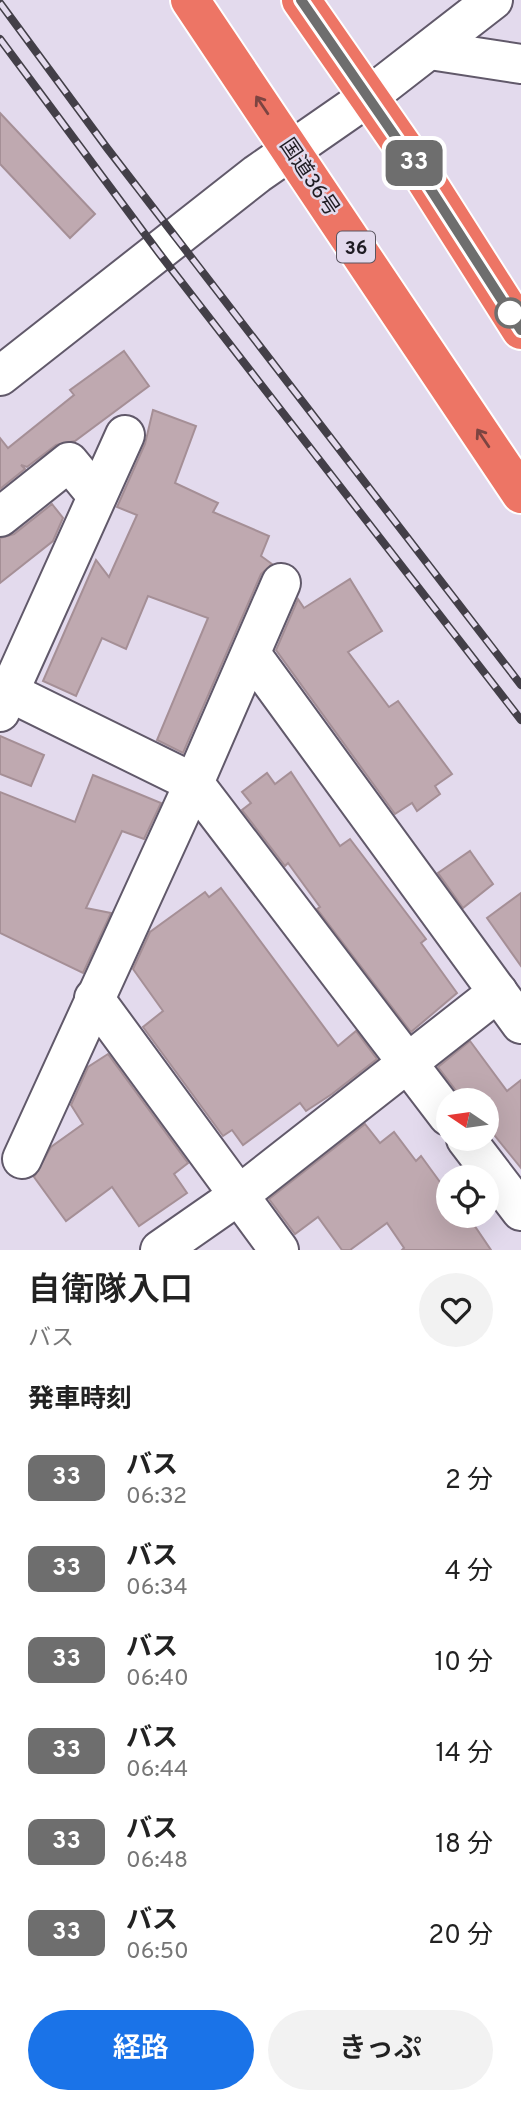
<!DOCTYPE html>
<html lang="ja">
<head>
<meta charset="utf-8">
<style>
	body { margin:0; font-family:Overpass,"Noto Sans JP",sans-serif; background:#f2f2f2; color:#222; height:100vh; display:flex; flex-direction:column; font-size:26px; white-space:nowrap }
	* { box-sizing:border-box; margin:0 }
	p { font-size:23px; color:#767676 }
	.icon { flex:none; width:38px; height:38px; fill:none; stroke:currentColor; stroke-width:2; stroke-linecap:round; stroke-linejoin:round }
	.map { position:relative; height:1250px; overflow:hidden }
	.sheet { display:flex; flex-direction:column; background:#fff; flex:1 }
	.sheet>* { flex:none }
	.badge { padding:0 14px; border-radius:10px; font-size:24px; line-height:46px }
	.needle { width:46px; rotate:283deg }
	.buttons { position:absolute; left:436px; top:1088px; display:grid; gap:14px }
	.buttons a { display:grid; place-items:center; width:63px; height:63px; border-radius:50%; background:#fff; box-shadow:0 7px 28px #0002; font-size:35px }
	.map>.badge { position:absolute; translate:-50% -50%; box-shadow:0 0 0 4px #fff }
	h2 { padding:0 28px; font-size:26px; line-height:63px }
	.round { display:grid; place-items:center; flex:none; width:74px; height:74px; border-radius:37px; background:#f2f2f2 }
	.head { display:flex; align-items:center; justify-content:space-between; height:119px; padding:0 28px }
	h1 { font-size:33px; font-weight:600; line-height:52px }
	.primary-button { display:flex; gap:14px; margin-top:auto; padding:14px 28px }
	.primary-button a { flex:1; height:80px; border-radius:42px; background:#1a73e8; color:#fff; font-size:28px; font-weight:600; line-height:80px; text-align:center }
	.primary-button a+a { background:#f2f2f2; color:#222 }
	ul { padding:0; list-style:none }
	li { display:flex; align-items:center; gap:21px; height:91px; padding:0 28px }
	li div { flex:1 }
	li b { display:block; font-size:26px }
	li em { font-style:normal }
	li .badge { min-width:77px; font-weight:700; text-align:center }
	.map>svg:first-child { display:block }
	.building { fill:#bfa9b0; stroke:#a58f96; stroke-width:2 }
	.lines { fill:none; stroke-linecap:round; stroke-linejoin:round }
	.minor-casing { stroke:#61596a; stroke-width:42 }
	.highway-casing { stroke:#fff; stroke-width:42 }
	.minor { stroke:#fff; stroke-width:38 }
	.highway { stroke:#ed7565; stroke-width:38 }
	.rail-casing { stroke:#433f48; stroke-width:8 }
	.rail { stroke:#e3daed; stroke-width:5; stroke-dasharray:16; stroke-linecap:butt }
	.oneway { stroke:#7c4441 }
	.line-casing { stroke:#fff; stroke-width:16 }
	.line { stroke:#6e6e6e; stroke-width:10 }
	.stop-dot { fill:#fff; stroke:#6e6e6e; stroke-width:3.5 }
	.labels { text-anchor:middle; stroke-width:5; stroke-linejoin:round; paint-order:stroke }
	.shield { fill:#e3daed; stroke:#5a5560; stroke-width:2 }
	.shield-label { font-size:19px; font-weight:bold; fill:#1f1c23 }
	.street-label { font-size:21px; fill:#1f1c23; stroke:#e3daed }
</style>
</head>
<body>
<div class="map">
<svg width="521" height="1250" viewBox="0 0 521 1250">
	<rect width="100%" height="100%" fill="#e3daed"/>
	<g class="building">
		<path d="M0,113L95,214L70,238L0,164Z"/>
		<path d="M124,351L149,386L75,441L56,445L27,467L21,465L25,469L0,489V438L8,448L74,395L70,390Z"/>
		<path d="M153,410L196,426L175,483L218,503L213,512L269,536L261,556L272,564L261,574L183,753L157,740L208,618L148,596L126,649L102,638L76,696L43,681L96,560L109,577L137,515L117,507L145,444Z"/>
		<path d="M52,504L63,518L53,541L0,583V538L14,534Z"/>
		<path d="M350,579L382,631L348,652L389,707L398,701L452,774L435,786L440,794L417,811L412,803L395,814L276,650L298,599L304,608Z"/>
		<path d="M0,736L44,755L31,786L0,774Z"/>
		<path d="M291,772L340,846L350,839L426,939L421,943L457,993L411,1032L317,909L320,907L288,863L285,866L242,810L251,803L242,792L267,773L275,784Z"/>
		<path d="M93,775L161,803L144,839L122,831L86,908L111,913L83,973L0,933V792L75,822Z"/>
		<path d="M470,851L493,884L463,908L438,873Z"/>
		<path d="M221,888L338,1046L356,1031L377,1059L332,1094L306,1111L300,1103L243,1145L232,1130L223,1136L143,1027L163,1011L133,969L150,932L205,892L209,897Z"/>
		<path d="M521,893V966L487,918Z"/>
		<path d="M470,1041L507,1091L521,1080V1168L486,1125V1101H464L438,1067Z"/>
		<path d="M108,1054L188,1163L174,1174L187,1193L139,1226L112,1187L66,1221L34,1177L51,1147L83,1124L71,1105L88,1067Z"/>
		<path d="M365,1124L380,1143L394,1132L416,1161L421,1156L448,1193V1216H468L491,1250H402L404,1248L387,1223L350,1250H342L318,1217L295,1234L269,1199Z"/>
	</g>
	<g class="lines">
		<defs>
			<g id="minor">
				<path d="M430,50L521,64"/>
				<path d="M0,376L257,174L368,97L493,0"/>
				<path d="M0,517L69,462L97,496"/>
				<path d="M251,654L521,1024"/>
				<path d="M9,692L194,783L448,1116"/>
				<path d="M0,712L125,435"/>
				<path d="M94,998L279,1250"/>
				<path d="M466,1139L521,1211"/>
				<path d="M22,1159L194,783L281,583"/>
				<path d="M160,1250L239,1195L498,992"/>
			</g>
			<g id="highway">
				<path d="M190,0L521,494"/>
				<path d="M301,0L420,171L521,330"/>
			</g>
		</defs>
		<use href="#minor" class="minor-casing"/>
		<use href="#highway" class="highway-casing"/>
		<use href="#minor" class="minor"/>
		<use href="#highway" class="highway"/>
		<defs>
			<g id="rail">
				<path d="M0,3L107,148L521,685"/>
				<path d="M0,39L159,253L521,720"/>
			</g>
		</defs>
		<use href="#rail" class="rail-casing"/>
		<use href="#rail" class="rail"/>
	</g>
	<defs><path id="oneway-shaft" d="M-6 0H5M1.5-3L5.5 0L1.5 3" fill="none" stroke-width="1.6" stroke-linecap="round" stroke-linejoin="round" transform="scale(1.75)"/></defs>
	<g class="oneway">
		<use href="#oneway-shaft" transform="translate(262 105) rotate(-124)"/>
		<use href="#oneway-shaft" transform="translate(483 438) rotate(-124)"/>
	</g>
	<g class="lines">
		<defs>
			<path id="line" d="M301,0L419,171L521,330"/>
		</defs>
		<use href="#line" class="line-casing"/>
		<use href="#line" class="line"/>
	</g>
	<circle class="stop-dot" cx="510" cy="313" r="14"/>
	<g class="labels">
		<rect class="shield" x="337" y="231.5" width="38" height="31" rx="5"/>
		<g class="shield-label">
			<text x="356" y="254">36</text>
		</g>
		<g class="street-label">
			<text transform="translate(310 177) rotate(56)" y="7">国道36号</text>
		</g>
	</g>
</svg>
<div class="buttons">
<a><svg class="needle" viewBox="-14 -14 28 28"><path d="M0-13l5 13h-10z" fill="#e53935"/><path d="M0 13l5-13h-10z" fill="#767676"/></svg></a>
<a><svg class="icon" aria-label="locate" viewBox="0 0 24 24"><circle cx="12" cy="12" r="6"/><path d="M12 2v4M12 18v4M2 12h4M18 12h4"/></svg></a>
</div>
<b class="badge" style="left:414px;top:163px;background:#6e6e6e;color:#fff">33</b>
</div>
<section class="sheet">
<div class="head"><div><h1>自衛隊入口</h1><p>バス</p></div><a class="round"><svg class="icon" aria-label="heart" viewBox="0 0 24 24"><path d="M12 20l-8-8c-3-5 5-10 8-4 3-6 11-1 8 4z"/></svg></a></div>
<h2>発車時刻</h2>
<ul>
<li><span class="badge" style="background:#6e6e6e;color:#fff">33</span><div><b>バス</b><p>06:32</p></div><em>2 分</em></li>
<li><span class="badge" style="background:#6e6e6e;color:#fff">33</span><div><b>バス</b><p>06:34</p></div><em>4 分</em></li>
<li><span class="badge" style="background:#6e6e6e;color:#fff">33</span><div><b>バス</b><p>06:40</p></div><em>10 分</em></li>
<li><span class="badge" style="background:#6e6e6e;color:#fff">33</span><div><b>バス</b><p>06:44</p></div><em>14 分</em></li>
<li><span class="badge" style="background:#6e6e6e;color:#fff">33</span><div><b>バス</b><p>06:48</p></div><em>18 分</em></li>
<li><span class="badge" style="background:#6e6e6e;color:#fff">33</span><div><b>バス</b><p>06:50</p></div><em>20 分</em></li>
</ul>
<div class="primary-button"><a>経路</a><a>きっぷ</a></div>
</section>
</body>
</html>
